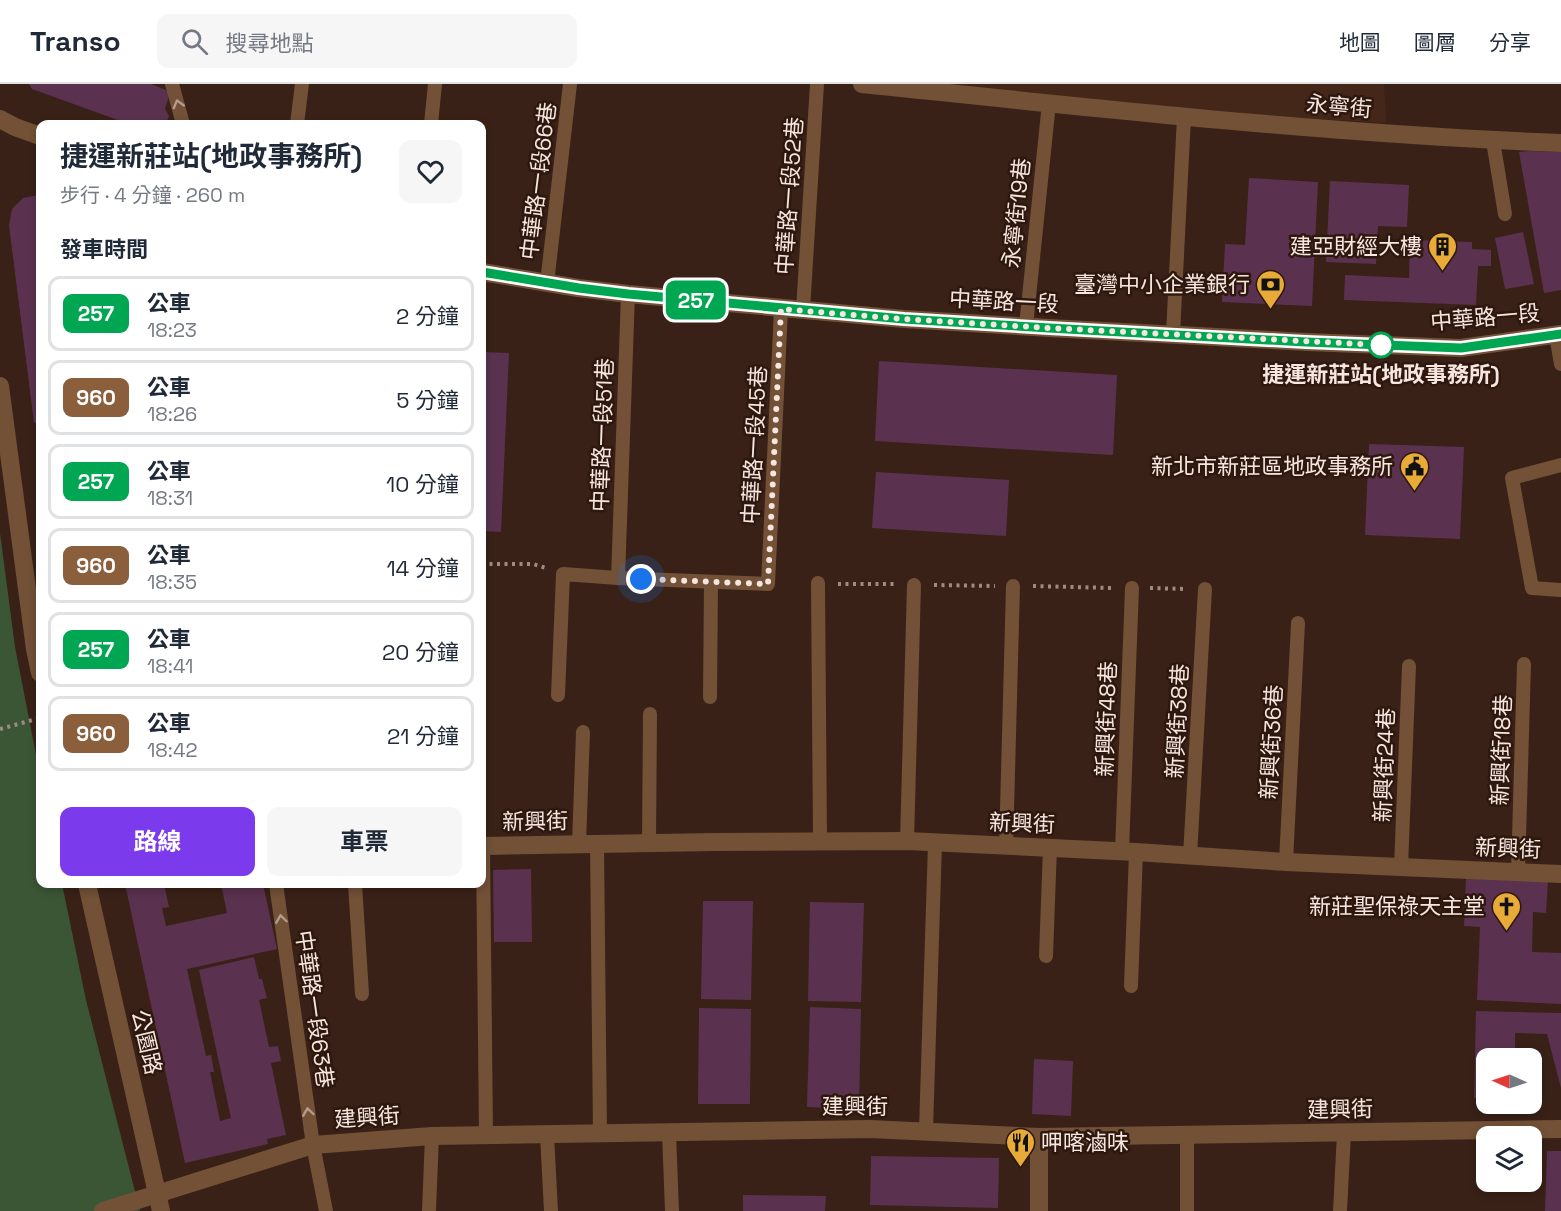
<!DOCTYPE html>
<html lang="zh-TW">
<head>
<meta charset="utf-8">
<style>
	body { margin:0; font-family:"Space Grotesk","Noto Sans TC",sans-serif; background:#f6f6f7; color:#1f2937; height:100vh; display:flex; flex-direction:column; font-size:22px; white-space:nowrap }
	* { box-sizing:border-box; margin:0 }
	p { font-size:20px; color:#747a83 }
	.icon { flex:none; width:33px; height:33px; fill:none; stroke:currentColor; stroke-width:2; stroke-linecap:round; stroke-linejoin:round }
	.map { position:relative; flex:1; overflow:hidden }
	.sheet { position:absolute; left:36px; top:36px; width:450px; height:768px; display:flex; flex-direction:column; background:#fff; border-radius:12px; box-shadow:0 3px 9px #0003 }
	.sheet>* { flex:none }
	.badge { padding:0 12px; border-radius:9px; font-size:21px; line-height:39px }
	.needle { width:39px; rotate:273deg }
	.fabs { position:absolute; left:1476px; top:964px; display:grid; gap:12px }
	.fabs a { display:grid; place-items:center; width:66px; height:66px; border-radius:12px; background:#fff; box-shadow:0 3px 9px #0003; font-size:30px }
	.you { position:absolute; width:30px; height:30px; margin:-15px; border:4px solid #fff; border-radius:50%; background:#1a73e8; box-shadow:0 0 0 9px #1a73e833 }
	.map>.badge { position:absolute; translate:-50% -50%; box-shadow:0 0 0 3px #fff }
	h2 { padding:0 24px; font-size:22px; line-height:54px }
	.round { display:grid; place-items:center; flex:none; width:63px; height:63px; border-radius:12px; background:#f6f6f7 }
	.overview { display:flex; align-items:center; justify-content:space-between; height:102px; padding:0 24px }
	h1 { font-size:28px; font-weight:700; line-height:45px }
	.primary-button { display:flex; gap:12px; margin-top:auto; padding:12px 24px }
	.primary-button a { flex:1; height:69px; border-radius:12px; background:#7c3aed; color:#fff; font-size:24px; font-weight:700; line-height:69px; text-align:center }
	.primary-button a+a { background:#f6f6f7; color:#1f2937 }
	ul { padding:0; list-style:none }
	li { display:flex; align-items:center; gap:18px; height:75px; margin:0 12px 9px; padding:0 12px; border:3px solid #e0e1e3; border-radius:12px }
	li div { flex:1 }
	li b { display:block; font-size:22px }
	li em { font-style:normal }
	li .badge { min-width:66px; font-weight:700; text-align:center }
	header { display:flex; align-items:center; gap:36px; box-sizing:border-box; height:84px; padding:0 30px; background:#fff; border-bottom:2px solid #e0e1e3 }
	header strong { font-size:28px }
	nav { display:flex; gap:33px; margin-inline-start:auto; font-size:21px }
	.search { width:420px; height:54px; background:#f6f6f7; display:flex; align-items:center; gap:15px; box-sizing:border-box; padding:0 21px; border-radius:12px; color:#747a83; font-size:22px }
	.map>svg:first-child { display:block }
	.built { fill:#442719 }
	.green { fill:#3b5635 }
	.building { fill:#5a324f }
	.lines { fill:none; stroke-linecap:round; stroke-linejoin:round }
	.path { stroke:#9f8b83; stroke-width:4; stroke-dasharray:3 4.5; stroke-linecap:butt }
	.service { stroke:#725136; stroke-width:14 }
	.pedestrian { stroke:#725136; stroke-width:18 }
	.minor { stroke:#725136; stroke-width:18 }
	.oneway { stroke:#b49c8a }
	.line-casing { stroke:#fff; stroke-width:14 }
	.line { stroke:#00a651; stroke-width:9 }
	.walk { stroke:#f6e6df; stroke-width:6; stroke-dasharray:0 10.8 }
	.stop-dot { fill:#fff; stroke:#00a651; stroke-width:3 }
	.labels { text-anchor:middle; stroke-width:5; stroke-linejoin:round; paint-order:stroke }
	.street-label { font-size:22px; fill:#f6e6df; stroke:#2e180e }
	.poi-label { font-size:22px; fill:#f6e6df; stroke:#2e180e; text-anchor:end }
	.stop-label { font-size:22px; font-weight:bold; fill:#f6e6df; stroke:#2e180e }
</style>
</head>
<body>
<header>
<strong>Transo</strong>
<div class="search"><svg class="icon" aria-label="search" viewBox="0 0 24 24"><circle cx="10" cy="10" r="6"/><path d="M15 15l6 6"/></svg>搜尋地點</div>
<nav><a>地圖</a><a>圖層</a><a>分享</a></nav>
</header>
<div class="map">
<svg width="1561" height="1127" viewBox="0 0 1561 1127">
	<rect width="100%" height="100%" fill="#392117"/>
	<path class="built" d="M930,0H1384L1386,39L1184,27Z"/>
	<path class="green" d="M0,449L15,563L40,691V800H62L86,916L140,1127H0Z"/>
	<g class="building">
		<path d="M29,0H151L166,6L169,12L165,25L169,32L166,40H129L32,5Z"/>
		<path d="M1530,67L1561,68V206L1544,209L1519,68Z"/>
		<path d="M1249,94L1318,98L1312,222L1222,218L1225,160L1245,161Z"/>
		<path d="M1330,97L1409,101L1407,143L1378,142L1376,180L1326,178Z"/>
		<path d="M39,111L40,338L34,339L9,141L12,125L23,114Z"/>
		<path d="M1523,148L1534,200L1505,205L1495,154Z"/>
		<path d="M1410,156L1472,158V165L1491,166V182H1478L1476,221L1344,216L1345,191L1409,194Z"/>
		<path d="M482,268L509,269L501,448L482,447Z"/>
		<path d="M879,277L1117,291L1113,371L875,357Z"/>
		<path d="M1369,360L1464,363L1460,455L1365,451Z"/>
		<path d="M876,388L1009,396L1006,452L872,444Z"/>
		<path d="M531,785L532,858H494L493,786Z"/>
		<path d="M1466,793L1548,797L1546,829L1533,828L1532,868L1561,869V920L1477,916L1480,843L1464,842Z"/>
		<path d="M125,800H164L169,823L162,824L166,842L227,829L221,800H263L277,865L187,885L206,972L211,971L214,988H210L220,1037L231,1034L199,886L254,873L259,895H262L267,914L259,916L269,963L278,962L281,977L271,979L286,1051L267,1055L268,1060L185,1079Z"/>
		<path d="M703,817H753L751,916L701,915Z"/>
		<path d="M810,818L864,819L861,918L808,917Z"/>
		<path d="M810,923L861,925L859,1025L807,1023Z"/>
		<path d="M699,924L751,925L750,1020H698Z"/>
		<path d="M1476,927L1561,929V1004L1547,950L1515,949V975H1486V1015L1474,1014Z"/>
		<path d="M1034,975L1073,977L1071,1032L1032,1030Z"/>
		<path d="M1547,1067H1561V1127H1545Z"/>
		<path d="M871,1072L999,1074L998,1124L870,1121Z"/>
		<path d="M743,1111L826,1112L825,1127H743Z"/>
	</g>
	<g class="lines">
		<g class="path">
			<path d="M482,480H533L546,484"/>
			<path d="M838,500H896"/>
			<path d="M934,501L995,502"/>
			<path d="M1033,502L1112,504"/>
			<path d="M1150,504L1187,505"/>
			<path d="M0,645L40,634"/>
		</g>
		<g class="service">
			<path d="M172,0L183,40"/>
			<path d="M297,40L302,0"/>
			<path d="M431,40L435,0"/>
			<path d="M1493,57L1505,130"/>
			<path d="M547,199L570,0"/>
			<path d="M803,226L817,0"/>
			<path d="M1026,242L1049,19"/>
			<path d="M1173,250L1184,33"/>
			<path d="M1556,251L1561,280"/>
			<path d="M1561,381L1512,394L1532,504L1561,506"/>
			<path d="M618,494L628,210"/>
			<path d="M818,499L820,757"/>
			<path d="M558,611L563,490L618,494L768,500L781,225"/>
			<path d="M710,613L711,498"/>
			<path d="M907,757L914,501"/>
			<path d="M649,759L650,630"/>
			<path d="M579,760L583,648"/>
			<path d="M597,760L600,1050"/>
			<path d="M483,762L486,1051"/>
			<path d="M1006,763L1013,502"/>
			<path d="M1122,767L1132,504"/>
			<path d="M1190,772L1205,505"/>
			<path d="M1286,778L1298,539"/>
			<path d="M1401,783L1409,582"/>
			<path d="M1518,789L1524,580"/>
			<path d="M276,800L313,1061L326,1127"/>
			<path d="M355,800L362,910"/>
			<path d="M1046,872L1050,763"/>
			<path d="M1131,902L1136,768"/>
			<path d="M926,1046L935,759"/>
			<path d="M669,1049L672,1127"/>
			<path d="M547,1051L551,1127"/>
			<path d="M429,1127L432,1052"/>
			<path d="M1187,1127V1051"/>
			<path d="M1340,1127L1344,1049"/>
		</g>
		<path class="pedestrian" d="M103,1127L157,1110"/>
		<g class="minor">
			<path d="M862,0C1095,24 1327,50 1561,59"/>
			<path d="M0,35L15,43L40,52"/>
			<path d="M482,188L578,204L628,210L904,235L1049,244L1307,258L1461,264L1561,250"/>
			<path d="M0,302L35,565L40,589"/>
			<path d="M482,762L714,758L907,757L1136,768L1286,778L1561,790"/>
			<path d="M87,800L161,1127"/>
			<path d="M1039,1053V1127"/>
			<path d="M157,1110L313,1061L432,1052L870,1045L1039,1053L1561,1045"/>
		</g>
	</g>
	<defs><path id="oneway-chevron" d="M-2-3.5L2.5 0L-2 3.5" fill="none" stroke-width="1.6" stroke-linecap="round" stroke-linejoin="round" transform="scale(1.5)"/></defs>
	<g class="oneway">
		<use href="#oneway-chevron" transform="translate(178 20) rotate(-105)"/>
		<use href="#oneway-chevron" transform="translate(281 835) rotate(-98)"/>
		<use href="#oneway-chevron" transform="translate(308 1028) rotate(-98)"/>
	</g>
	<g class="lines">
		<defs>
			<path id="line" d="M482,188L579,204L628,210L904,235L1049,244L1306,258L1461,264L1561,250"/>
		</defs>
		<use href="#line" class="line-casing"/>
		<use href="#line" class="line"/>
		<path class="walk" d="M641,495L768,500L781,225L904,235L1049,244L1381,261"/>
	</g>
	<defs>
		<symbol id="building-pin" viewBox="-11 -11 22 30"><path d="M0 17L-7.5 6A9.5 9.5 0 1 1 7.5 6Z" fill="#e9ab38" stroke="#2e180e"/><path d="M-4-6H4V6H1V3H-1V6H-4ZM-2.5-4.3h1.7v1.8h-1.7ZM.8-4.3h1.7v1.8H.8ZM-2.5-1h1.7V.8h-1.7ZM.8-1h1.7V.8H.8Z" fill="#111"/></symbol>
		<symbol id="bank-pin" viewBox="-11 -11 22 30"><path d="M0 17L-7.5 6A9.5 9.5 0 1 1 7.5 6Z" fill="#e9ab38" stroke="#2e180e"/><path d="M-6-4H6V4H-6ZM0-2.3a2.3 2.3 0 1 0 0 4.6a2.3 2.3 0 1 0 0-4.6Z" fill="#111"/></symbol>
		<symbol id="civic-pin" viewBox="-11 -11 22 30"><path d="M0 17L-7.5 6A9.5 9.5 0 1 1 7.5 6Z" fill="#e9ab38" stroke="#2e180e"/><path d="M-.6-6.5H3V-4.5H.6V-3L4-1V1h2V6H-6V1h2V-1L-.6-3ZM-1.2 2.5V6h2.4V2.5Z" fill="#111"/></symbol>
		<symbol id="church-pin" viewBox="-11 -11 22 30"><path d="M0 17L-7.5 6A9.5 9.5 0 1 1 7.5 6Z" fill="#e9ab38" stroke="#2e180e"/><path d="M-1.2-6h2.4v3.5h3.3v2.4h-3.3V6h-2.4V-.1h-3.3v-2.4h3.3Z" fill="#111"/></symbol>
		<symbol id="restaurant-pin" viewBox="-11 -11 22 30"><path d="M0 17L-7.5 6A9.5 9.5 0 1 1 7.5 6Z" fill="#e9ab38" stroke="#2e180e"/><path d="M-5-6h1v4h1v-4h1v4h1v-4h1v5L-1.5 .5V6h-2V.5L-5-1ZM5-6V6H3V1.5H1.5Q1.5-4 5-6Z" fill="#111"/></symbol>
	</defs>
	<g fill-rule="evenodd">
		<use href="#building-pin" x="1426" y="146" width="33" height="45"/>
		<use href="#bank-pin" x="1254" y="184" width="33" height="45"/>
		<use href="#civic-pin" x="1398" y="366" width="33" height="45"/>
		<use href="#church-pin" x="1490" y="806" width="33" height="45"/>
		<use href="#restaurant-pin" x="1004" y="1042" width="33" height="45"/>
	</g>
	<circle class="stop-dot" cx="1381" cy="261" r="12"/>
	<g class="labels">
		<g class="street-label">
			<text transform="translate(1339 22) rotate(5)" y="8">永寧街</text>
			<text transform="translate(538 97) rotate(-83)" y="8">中華路一段66巷</text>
			<text transform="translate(789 112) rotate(-86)" y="8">中華路一段52巷</text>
			<text transform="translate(1016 129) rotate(-84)" y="8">永寧街19巷</text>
			<text transform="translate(1004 217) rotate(3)" y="8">中華路一段</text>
			<text transform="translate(1485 233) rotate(-5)" y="8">中華路一段</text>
			<text transform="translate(602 351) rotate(-88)" y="8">中華路一段51巷</text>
			<text transform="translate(754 361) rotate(-87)" y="8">中華路一段45巷</text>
			<text transform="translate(1106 635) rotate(-88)" y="8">新興街48巷</text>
			<text transform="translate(1177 637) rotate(-87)" y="8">新興街38巷</text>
			<text transform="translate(1271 658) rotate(-87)" y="8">新興街36巷</text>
			<text transform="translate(1501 666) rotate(-88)" y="8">新興街18巷</text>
			<text transform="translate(1384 681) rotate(-88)" y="8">新興街24巷</text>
			<text transform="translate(535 737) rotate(-1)" y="8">新興街</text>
			<text transform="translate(1022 739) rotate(2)" y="8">新興街</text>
			<text transform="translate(1508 764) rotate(2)" y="8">新興街</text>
			<text transform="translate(315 925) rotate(82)" y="8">中華路一段63巷</text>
			<text transform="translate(147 958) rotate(77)" y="8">公園路</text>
			<text x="855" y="1030">建興街</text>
			<text transform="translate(1340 1025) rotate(-1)" y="8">建興街</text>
			<text transform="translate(367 1033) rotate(-4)" y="8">建興街</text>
		</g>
		<g class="poi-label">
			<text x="1422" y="170">建亞財經大樓</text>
			<text x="1250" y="208">臺灣中小企業銀行</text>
			<text x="1393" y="390">新北市新莊區地政事務所</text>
			<text x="1485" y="830">新莊聖保祿天主堂</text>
			<text x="1041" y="1066" text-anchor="start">呷喀滷味</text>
		</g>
		<g class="stop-label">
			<text x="1381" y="298">捷運新莊站(地政事務所)</text>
		</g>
	</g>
</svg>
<div class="fabs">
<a><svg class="needle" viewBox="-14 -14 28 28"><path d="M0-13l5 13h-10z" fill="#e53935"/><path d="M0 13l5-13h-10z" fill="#747a83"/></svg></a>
<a><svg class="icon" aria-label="layers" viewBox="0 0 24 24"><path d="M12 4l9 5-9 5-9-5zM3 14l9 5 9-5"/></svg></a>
</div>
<div class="you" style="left:641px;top:495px"></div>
<b class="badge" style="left:696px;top:216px;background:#00a651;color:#fff">257</b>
<section class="sheet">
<div class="overview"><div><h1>捷運新莊站(地政事務所)</h1><p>步行 · 4 分鐘 · 260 m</p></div><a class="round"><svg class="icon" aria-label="heart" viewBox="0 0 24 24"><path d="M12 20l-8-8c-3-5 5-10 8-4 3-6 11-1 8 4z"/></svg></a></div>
<h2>發車時間</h2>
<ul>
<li><span class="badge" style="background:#00a651;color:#fff">257</span><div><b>公車</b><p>18:23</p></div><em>2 分鐘</em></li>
<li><span class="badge" style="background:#8b5e3c;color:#fff">960</span><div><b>公車</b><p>18:26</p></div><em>5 分鐘</em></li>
<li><span class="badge" style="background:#00a651;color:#fff">257</span><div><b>公車</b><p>18:31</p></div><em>10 分鐘</em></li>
<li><span class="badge" style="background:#8b5e3c;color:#fff">960</span><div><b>公車</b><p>18:35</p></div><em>14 分鐘</em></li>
<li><span class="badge" style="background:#00a651;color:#fff">257</span><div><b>公車</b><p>18:41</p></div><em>20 分鐘</em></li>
<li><span class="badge" style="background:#8b5e3c;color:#fff">960</span><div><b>公車</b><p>18:42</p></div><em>21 分鐘</em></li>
</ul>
<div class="primary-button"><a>路線</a><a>車票</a></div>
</section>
</div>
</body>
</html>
